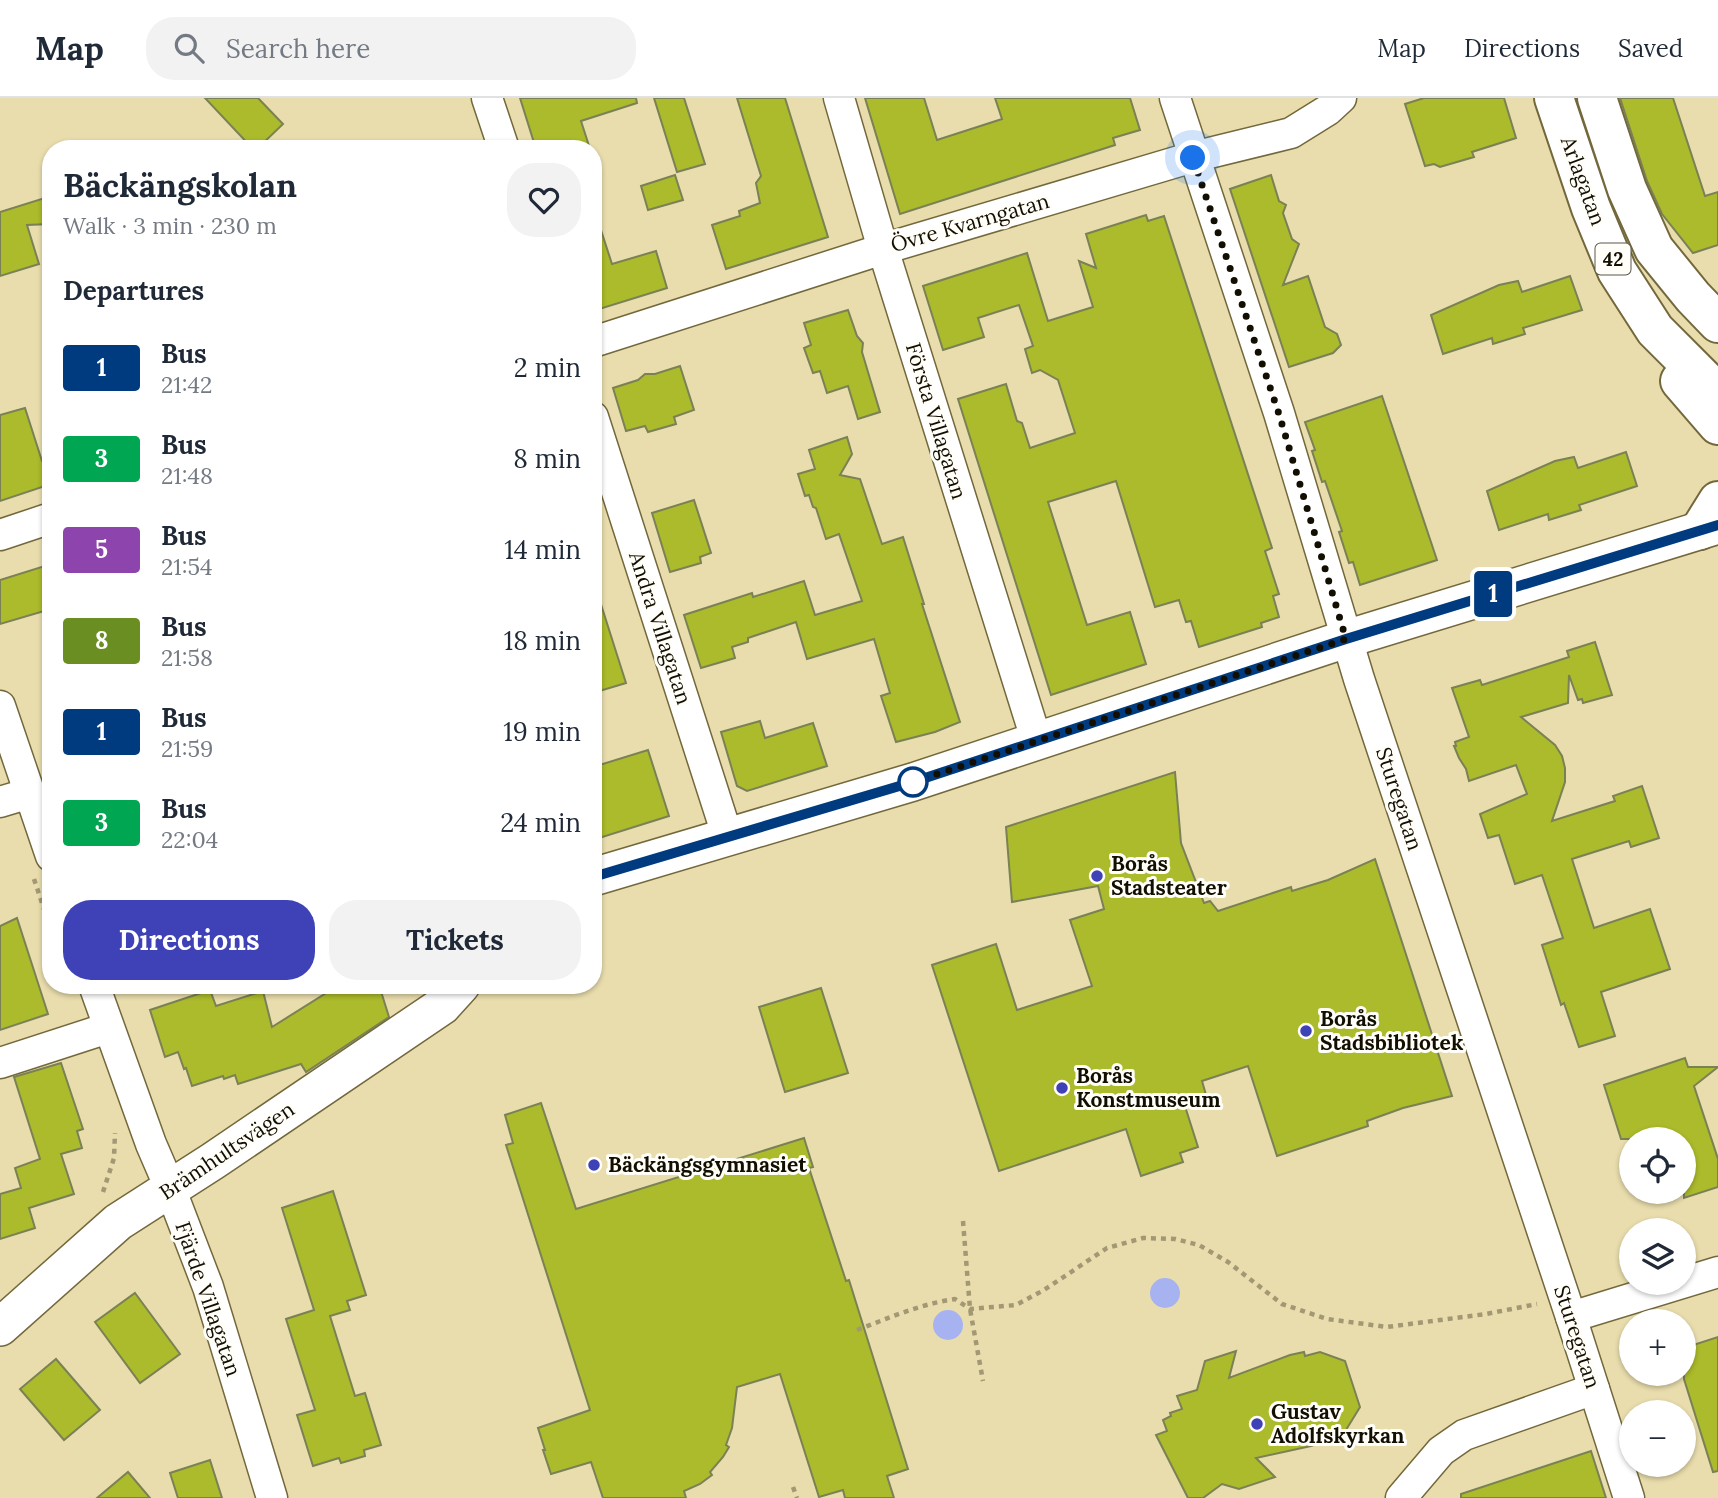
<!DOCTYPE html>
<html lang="en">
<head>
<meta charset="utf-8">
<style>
	body { margin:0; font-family:Lora,serif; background:#f2f2f3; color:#1f2937; height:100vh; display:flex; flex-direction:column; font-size:26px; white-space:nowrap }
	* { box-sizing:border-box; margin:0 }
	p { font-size:23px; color:#747a83 }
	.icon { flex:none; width:38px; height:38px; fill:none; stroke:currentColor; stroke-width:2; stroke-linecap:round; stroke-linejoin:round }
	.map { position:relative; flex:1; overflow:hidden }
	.panel { position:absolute; left:42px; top:42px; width:560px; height:854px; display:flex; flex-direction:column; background:#fff; border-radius:28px; box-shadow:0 2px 5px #0004 }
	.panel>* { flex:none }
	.badge { padding:0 14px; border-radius:5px; font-size:24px; line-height:46px }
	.controls { position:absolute; left:1619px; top:1029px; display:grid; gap:14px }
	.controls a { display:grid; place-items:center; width:77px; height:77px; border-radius:50%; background:#fff; box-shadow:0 2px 5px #0004; font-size:35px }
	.you { position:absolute; width:35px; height:35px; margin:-18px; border:5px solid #fff; border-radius:50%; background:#1a73e8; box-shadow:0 0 0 10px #1a73e833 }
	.map>.badge { position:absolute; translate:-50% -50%; box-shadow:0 0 0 4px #fff }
	h2 { padding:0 21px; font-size:26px; line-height:63px }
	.round { display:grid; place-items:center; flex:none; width:74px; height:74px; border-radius:28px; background:#f2f2f3 }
	.headline { display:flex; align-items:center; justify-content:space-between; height:119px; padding:0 21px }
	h1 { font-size:33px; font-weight:800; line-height:52px }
	.cta { display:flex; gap:14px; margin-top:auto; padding:14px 21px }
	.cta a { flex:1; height:80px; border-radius:28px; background:#3f42b6; color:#fff; font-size:28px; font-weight:800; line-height:80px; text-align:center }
	.cta a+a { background:#f2f2f3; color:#1f2937 }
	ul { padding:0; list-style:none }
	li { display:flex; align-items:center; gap:21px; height:91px; padding:0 21px }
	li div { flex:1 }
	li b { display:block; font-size:26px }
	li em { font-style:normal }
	li .badge { min-width:77px; font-weight:700; text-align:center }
	header { display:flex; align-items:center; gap:42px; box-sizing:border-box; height:98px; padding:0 35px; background:#fff; border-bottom:2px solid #e0e1e3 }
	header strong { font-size:33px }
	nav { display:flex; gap:38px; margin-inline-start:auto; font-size:24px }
	.search { width:490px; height:63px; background:#f2f2f3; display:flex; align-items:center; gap:18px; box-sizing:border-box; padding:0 24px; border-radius:28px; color:#747a83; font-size:26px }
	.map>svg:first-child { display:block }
	.green { fill:#a7b3f1 }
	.building { fill:#acbb2b; stroke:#7a8155; stroke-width:2 }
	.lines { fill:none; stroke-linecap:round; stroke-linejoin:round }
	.minor-casing { stroke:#73683c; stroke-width:33 }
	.tertiary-casing { stroke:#73683c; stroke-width:40 }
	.primary-casing { stroke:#73683c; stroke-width:42 }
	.path { stroke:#a29874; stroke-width:4.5; stroke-dasharray:5 5; stroke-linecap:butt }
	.minor { stroke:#fff; stroke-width:30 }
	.tertiary { stroke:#fff; stroke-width:37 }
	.primary { stroke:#fff; stroke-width:38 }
	.line-casing { stroke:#fff; stroke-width:16 }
	.line { stroke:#003b80; stroke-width:10 }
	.walk { stroke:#120e01; stroke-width:7; stroke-dasharray:0 12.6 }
	.stop-dot { fill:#fff; stroke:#003b80; stroke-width:3.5 }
	.poi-dot { fill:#3f42b6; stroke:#fffef9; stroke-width:2.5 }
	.labels { text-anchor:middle; stroke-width:6; stroke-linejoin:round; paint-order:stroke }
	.shield { fill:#fffef9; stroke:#59564b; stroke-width:2 }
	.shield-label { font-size:19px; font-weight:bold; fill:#120e01 }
	.street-label { font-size:21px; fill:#120e01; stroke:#fffef9 }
	.poi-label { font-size:21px; font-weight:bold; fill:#120e01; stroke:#fffef9; text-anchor:start }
</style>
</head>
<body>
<header>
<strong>Map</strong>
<div class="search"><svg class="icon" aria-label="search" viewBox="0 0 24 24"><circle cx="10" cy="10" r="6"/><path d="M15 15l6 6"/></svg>Search here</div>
<nav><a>Map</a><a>Directions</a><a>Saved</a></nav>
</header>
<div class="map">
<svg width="1718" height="1400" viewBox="0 0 1718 1400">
	<rect width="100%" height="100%" fill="#e9ddad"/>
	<g class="green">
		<circle cx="1165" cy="1195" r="15"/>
		<circle cx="948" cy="1227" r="15"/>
	</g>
	<g class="building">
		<path d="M205,0H258L283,26L257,51H253Z"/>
		<path d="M520,0H636L637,5L581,23L590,51H536Z"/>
		<path d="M654,0H684L705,66L677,74Z"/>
		<path d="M737,0H785L828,139L726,171L712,127L740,118L739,113L760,105L756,85L761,78Z"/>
		<path d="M865,0H924L937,42L1002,21L995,0H1130L1140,32L1113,40L1115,47L900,116Z"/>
		<path d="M1424,0H1504L1516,40L1472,54L1474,59L1440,69L1434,66L1425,68L1405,6Z"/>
		<path d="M1620,0H1673L1705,98L1718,94V147L1693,155L1662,116L1647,83Z"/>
		<path d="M675,77L683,102L648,112L641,88Z"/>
		<path d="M1271,77L1279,103L1286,107L1283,115L1292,141L1299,146L1283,187L1308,178L1325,229L1337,236L1341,247L1333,255L1289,269L1230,91Z"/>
		<path d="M51,98V126L27,127L39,166L0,178V114Z"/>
		<path d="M1146,117L1148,123L1164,118L1272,450L1265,453L1279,496L1273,498L1279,519L1261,525L1262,529L1199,549L1191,523L1186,524L1179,502L1155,509L1116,383L1048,404L1087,527L1130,514L1146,566L1051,597L958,301L1006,286L1017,323L1022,325L1030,350L1075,335L1058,282L1040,272L1032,275L1025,251L1033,248L1019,207L978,220L984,239L943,252L923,188L1027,155L1048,223L1093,209L1079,163L1096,170L1086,136Z"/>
		<path d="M598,123L612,166L656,153L667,190L593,213V124Z"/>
		<path d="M1570,178L1582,212L1523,230L1525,236L1493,246L1492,240L1443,256L1431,217L1499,187L1518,183L1522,194Z"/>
		<path d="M848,212L857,238L863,245L862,254L880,314L858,321L848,288L827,295L820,273L813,275L804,250L811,247L804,225Z"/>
		<path d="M680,268L694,312L674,319L676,326L648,334L645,328L626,333L613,290L638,282L645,276H655Z"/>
		<path d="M1382,298L1437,462L1360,487L1353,464L1349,465L1339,434L1342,433L1325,383L1322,384L1312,353L1315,352L1305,324Z"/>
		<path d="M25,310L42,363L51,360V386L0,403V317Z"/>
		<path d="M847,339L852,356L840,377L860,381L882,446L903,439L924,506H922L960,624L935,634L896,644L881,598L890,595L874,541L807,561L796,524L748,540V544L732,549L735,560L701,570L684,517L752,495L753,499L804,483L815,517L862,503L839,436L826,441L816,410L813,409L809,397L805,398L798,376L815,371L809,352Z"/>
		<path d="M1626,354L1637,388L1579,407L1581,412L1549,422L1548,416L1499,432L1487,393L1555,363L1574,359L1578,370Z"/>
		<path d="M694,402L711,455L700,459L701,465L670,474L652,415Z"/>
		<path d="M51,466V511L0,526V482Z"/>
		<path d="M598,497L626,585L593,595V498Z"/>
		<path d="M1595,544L1612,597L1583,605L1582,601L1578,602L1569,577L1568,605L1521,619L1555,647L1562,658L1565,670V684L1552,723L1615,703L1613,698L1642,688L1659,740L1631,749L1629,743L1572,761L1594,830L1650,811L1670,871L1601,894L1615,938L1579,949L1564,905L1561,907L1542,847L1563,840L1542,777L1515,786L1499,737L1488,740L1480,716L1527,696L1516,667L1469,683L1466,671L1459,660L1454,648H1456L1455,644L1469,639L1452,590L1480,582L1482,587L1569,559L1567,553Z"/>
		<path d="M760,623L765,640L813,625L827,668L747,693L737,688L721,634Z"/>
		<path d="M648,652L669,718L593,742V669Z"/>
		<path d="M1175,674L1181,745L1204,805L1210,803L1218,813L1291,789L1292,793L1328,782L1375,761L1452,998L1403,1010L1367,1023L1368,1028L1277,1058L1248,968L1202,983L1206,997L1184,1005L1198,1049L1180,1055L1183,1064L1141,1078L1126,1031L999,1073L932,867L996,846L1017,912L1092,888L1070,822L1104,811L1098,788L1012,804L1006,729Z"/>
		<path d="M17,820L48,916L0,932V828Z"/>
		<path d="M339,887H379L389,919L306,974L301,966L238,986L235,977L224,981L223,978L192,988L186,970L184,971L178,954L165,959L150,912L210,892L216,908L263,893L272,929Z"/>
		<path d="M821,890L848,975L785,994L759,909Z"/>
		<path d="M1685,960L1688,969H1718L1694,988L1718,1061V1089L1684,1100V1041H1621L1604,987Z"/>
		<path d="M61,965L83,1031L77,1033L82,1050L61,1056L74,1096L29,1110L35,1130L0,1141V1096L21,1090L15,1070L40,1061L14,979Z"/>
		<path d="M541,1005L576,1111L804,1040L813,1069L809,1070L846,1183L849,1182L908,1371L887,1378L894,1400H845L843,1392L819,1399L780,1276L737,1289L732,1330L726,1347L729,1349L723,1359L710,1374L712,1377L700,1386L684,1393L686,1400H603L591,1364L551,1376L543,1352H545L538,1330L590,1312L506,1047L513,1045L505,1017Z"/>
		<path d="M333,1093L366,1197L347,1203L350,1212L330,1218L355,1298L365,1295L381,1347L364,1352L365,1358L341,1365L339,1360L313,1368L297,1317L315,1312L286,1221L314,1212L282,1110Z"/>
		<path d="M135,1195L180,1256L140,1285L95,1224Z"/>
		<path d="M1718,1239V1373L1713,1374L1684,1281V1250Z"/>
		<path d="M1236,1253L1229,1280L1290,1257L1304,1254L1305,1258L1320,1254L1345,1263L1360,1309L1346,1332L1330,1336L1331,1341L1311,1348L1256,1360L1275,1379L1239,1391L1222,1386L1203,1400H1188L1156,1337L1167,1333L1163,1322L1171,1318L1170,1315L1182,1311L1177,1298L1197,1292L1205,1263Z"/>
		<path d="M56,1261L100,1312L64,1342L20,1291Z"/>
		<path d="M1591,1353L1606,1400H1461V1396Z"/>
		<path d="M210,1362L222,1400H178L170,1375Z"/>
		<path d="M128,1374L150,1400H97Z"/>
	</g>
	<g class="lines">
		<defs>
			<g id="minor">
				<path d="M487,0L504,51"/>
				<path d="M839,0L883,151L1037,644"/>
				<path d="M1175,0L1279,315L1359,581L1571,1219L1629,1400"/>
				<path d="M593,244L883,151L1193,59L1291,35L1328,12L1341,0"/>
				<path d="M593,319L728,740"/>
				<path d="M0,437L51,420"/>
				<path d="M0,608L51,758"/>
				<path d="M0,704L30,695"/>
				<path d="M94,887L151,1046L170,1090L208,1189L272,1400"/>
				<path d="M0,965L108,930"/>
				<path d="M1571,1219L1718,1174"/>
				<path d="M1401,1400L1441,1353L1464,1337L1594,1291"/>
			</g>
			<g id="tertiary">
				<path d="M593,779L913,684L1346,541L1718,427"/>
				<path d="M0,1229L118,1124L213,1063L442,908L461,887"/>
			</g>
			<g id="primary">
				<path d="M1554,0L1591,110L1617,173L1655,232L1718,295"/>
				<path d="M1597,0L1627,91L1654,151L1693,199L1718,225"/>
				<path d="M1680,283L1718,327"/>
				<path d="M1700,432L1718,403"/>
			</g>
		</defs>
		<use href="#minor" class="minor-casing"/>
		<use href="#tertiary" class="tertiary-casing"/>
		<use href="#primary" class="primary-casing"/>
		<g class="path">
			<path d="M34,781L51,832"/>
			<path d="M103,1094L114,1060L115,1035"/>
			<path d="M963,1123L970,1211L983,1283"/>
			<path d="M857,1232C889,1220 920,1206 955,1201L970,1211L1016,1207L1044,1192L1107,1150L1143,1140L1175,1141L1199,1147L1228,1164L1282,1206L1327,1221L1387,1229L1486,1216L1537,1206"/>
			<path d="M793,1389L797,1400"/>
		</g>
		<use href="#minor" class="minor"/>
		<use href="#tertiary" class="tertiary"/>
		<use href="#primary" class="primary"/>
	</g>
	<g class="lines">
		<defs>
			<path id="line" d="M593,779L913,684L1346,541L1718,427"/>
		</defs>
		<use href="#line" class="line-casing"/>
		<use href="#line" class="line"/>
		<path class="walk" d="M913,684L1346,541L1279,316L1193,60"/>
	</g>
	<circle class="stop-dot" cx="913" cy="684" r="14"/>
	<g class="poi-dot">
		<circle cx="1097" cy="778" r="7"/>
		<circle cx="1306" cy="933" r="7"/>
		<circle cx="1062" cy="990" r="7"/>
		<circle cx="594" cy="1067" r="7"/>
		<circle cx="1257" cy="1326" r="7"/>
	</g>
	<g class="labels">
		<rect class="shield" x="1595.5" y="145.5" width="35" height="31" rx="5"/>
		<g class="shield-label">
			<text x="1613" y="168">42</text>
		</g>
		<g class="street-label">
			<text transform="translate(1583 83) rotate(70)" y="7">Arlagatan</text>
			<text transform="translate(970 125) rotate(-16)" y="7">Övre Kvarngatan</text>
			<text transform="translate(936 323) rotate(73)" y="7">Första Villagatan</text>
			<text transform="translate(660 530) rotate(72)" y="7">Andra Villagatan</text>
			<text transform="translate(1399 701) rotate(72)" y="7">Sturegatan</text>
			<text transform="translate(227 1053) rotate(-34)" y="7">Brämhultsvägen</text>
			<text transform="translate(208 1201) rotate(71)" y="7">Fjärde Villagatan</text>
			<text transform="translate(1577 1239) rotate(72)" y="7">Sturegatan</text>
		</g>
		<g class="poi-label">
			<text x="1111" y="773">Borås<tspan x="1111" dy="24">Stadsteater</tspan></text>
			<text x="1320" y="928">Borås<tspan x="1320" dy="24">Stadsbibliotek</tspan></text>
			<text x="1076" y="985">Borås<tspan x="1076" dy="24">Konstmuseum</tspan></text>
			<text x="608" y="1074">Bäckängsgymnasiet</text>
			<text x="1271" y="1321">Gustav<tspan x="1271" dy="24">Adolfskyrkan</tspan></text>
		</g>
	</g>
</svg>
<div class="controls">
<a><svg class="icon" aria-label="locate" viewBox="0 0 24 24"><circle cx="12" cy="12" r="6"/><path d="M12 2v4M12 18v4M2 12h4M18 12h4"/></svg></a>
<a><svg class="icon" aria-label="layers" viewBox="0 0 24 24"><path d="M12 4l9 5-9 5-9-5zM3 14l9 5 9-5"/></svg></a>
<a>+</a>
<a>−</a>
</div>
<div class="you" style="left:1193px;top:60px"></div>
<b class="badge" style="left:1493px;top:496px;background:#003b80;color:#fff">1</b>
<section class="panel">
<div class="headline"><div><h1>Bäckängskolan</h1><p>Walk · 3 min · 230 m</p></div><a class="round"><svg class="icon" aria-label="heart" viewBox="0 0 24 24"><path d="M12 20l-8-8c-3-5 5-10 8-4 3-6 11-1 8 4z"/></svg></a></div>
<h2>Departures</h2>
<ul>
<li><span class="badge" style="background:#003b80;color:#fff">1</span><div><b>Bus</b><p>21:42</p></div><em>2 min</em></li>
<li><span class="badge" style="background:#00a651;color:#fff">3</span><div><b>Bus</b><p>21:48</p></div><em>8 min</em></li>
<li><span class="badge" style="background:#8e44ad;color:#fff">5</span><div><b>Bus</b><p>21:54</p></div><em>14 min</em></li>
<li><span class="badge" style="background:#6b8e23;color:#fff">8</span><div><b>Bus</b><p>21:58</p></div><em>18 min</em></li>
<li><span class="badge" style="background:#003b80;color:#fff">1</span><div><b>Bus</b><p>21:59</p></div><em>19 min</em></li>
<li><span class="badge" style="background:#00a651;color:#fff">3</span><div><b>Bus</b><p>22:04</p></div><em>24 min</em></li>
</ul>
<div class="cta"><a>Directions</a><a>Tickets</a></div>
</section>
</div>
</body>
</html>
